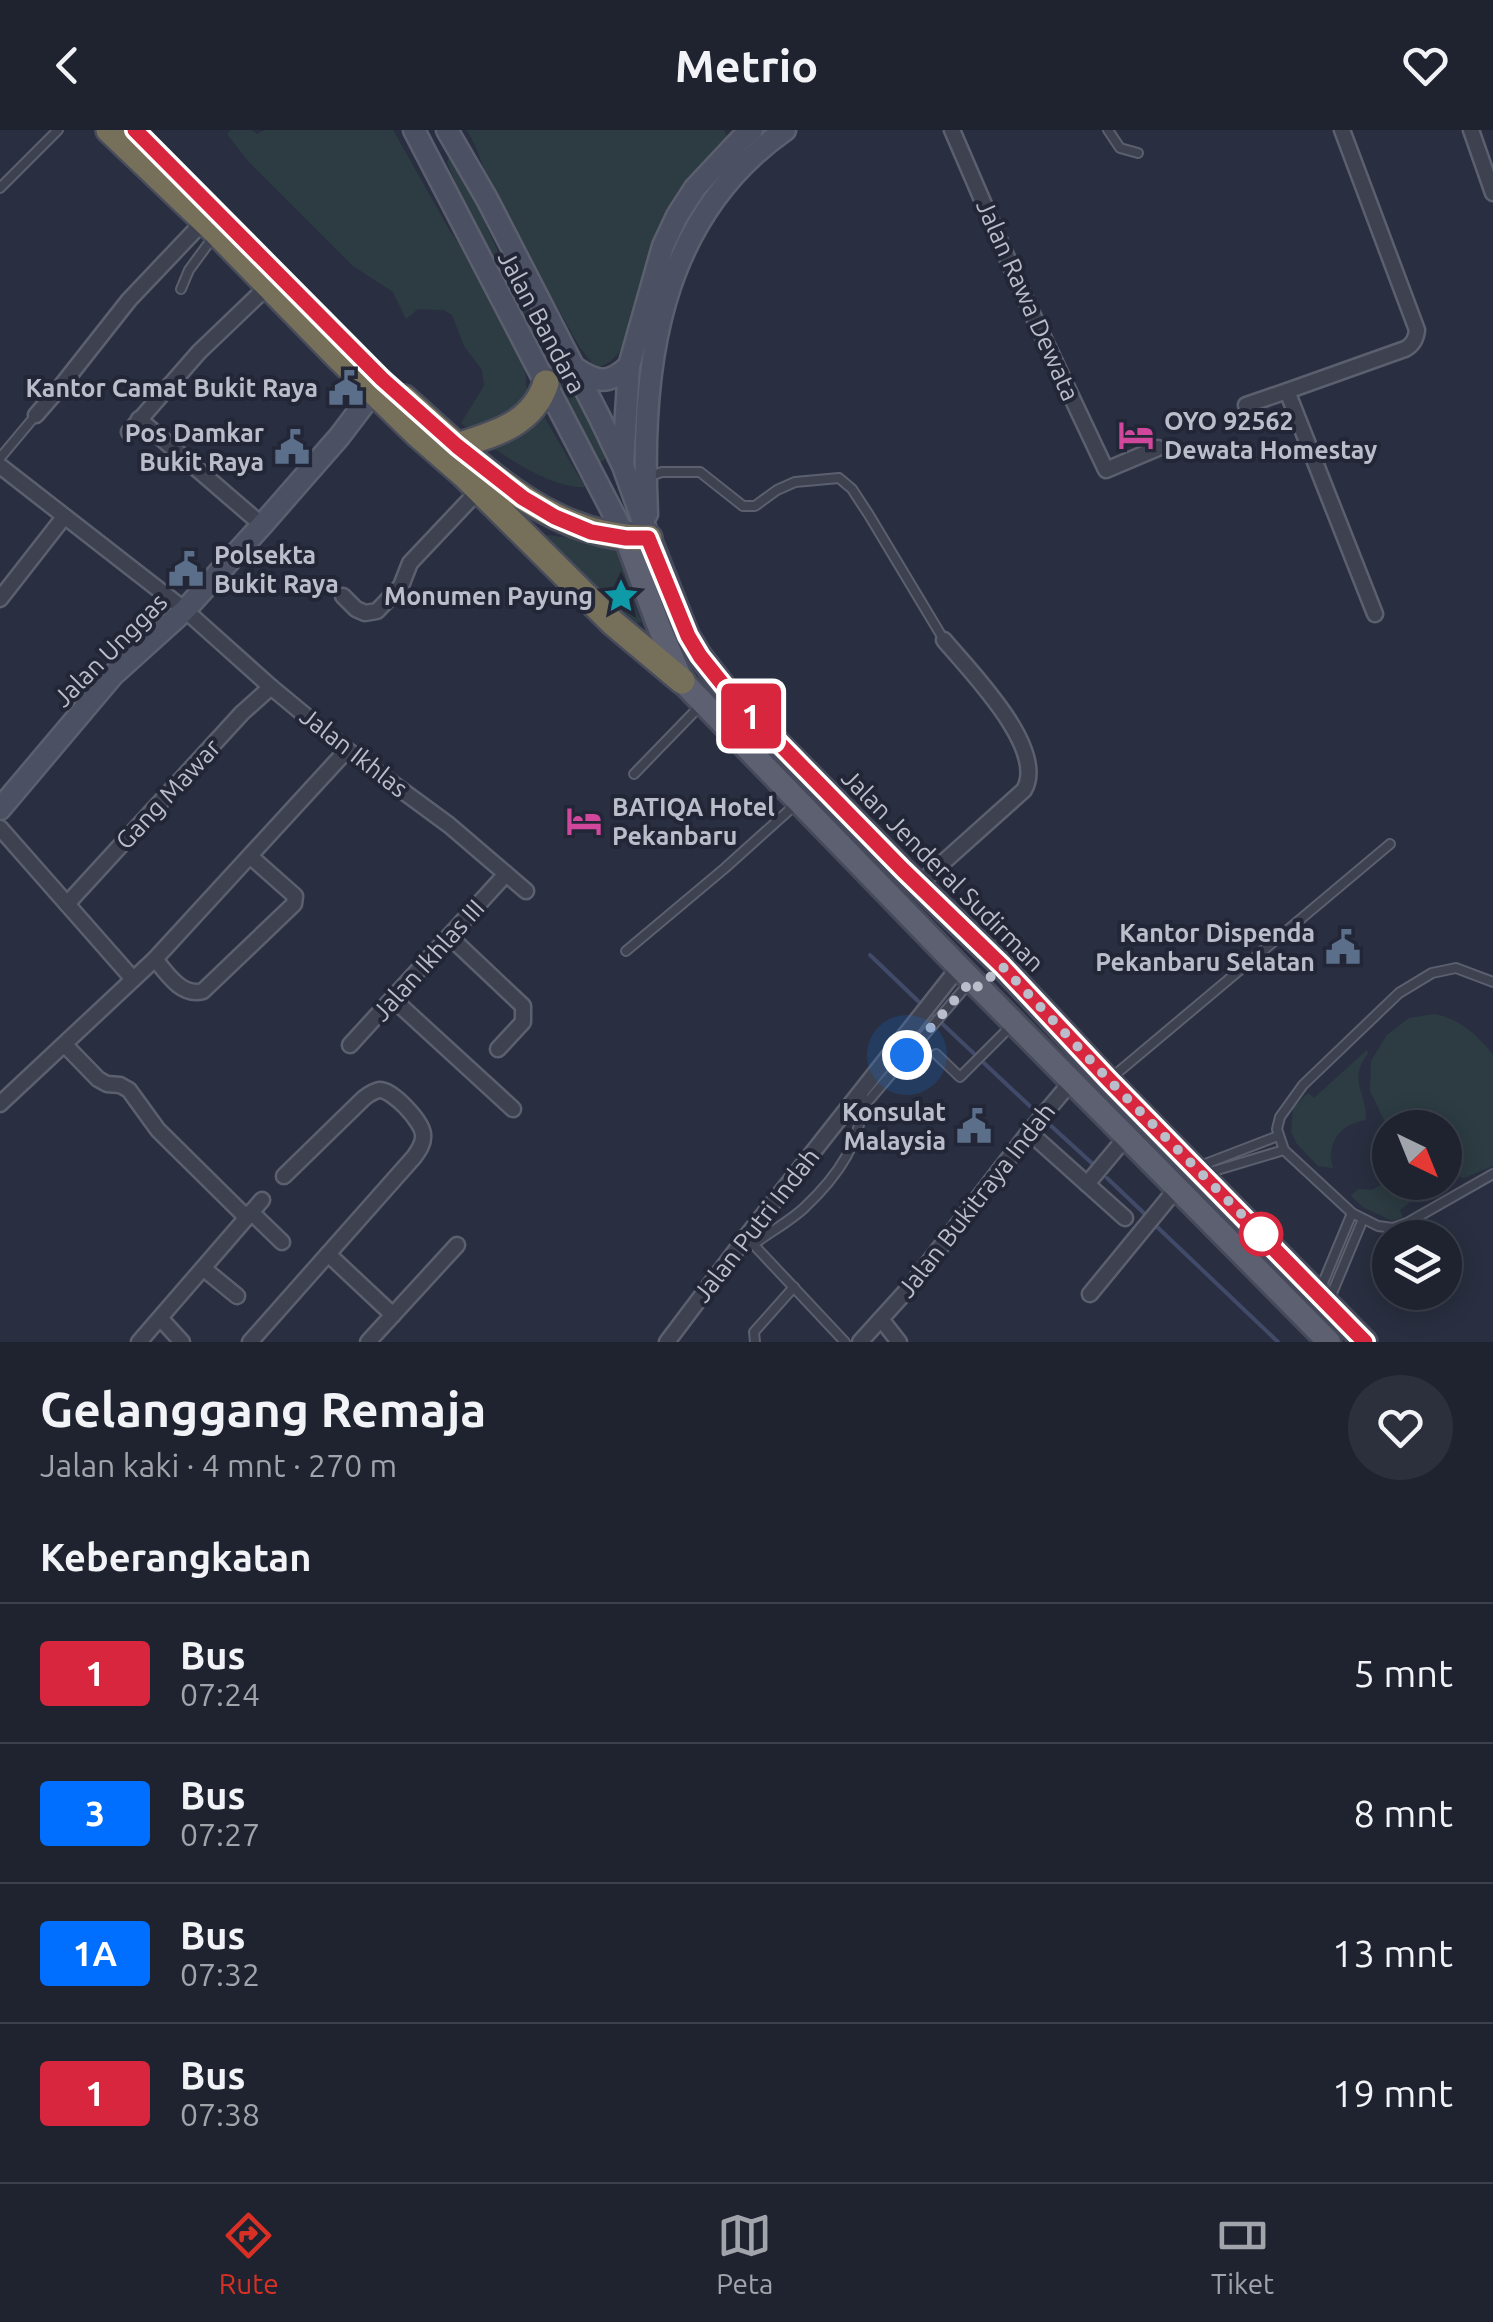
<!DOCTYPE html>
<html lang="id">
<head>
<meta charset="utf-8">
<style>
	body { margin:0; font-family:Ubuntu,sans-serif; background:#2c2f3c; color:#f1f3f6; height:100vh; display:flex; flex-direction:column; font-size:38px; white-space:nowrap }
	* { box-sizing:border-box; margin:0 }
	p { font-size:32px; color:#a1a4ab }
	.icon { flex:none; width:55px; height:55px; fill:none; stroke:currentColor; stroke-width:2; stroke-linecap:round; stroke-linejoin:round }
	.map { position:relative; height:1212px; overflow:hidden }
	.details { display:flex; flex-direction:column; background:#1f2330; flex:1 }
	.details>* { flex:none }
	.badge { padding:0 20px; border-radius:8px; font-size:35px; line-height:65px }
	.needle { width:65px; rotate:137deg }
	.fabs { position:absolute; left:1372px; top:980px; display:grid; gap:20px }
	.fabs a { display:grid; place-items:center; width:90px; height:90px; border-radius:50%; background:#1f2330; box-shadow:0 5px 25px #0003,0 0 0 2px #3c404c; font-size:50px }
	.you { position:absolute; width:50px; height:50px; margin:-25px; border:8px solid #fff; border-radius:50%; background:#1a73e8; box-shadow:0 0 0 15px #1a73e833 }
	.map>.badge { position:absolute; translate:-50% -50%; box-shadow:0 0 0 5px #fff }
	h2 { padding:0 40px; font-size:38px; line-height:90px }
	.round { display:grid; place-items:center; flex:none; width:105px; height:105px; border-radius:52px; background:#2c2f3c }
	.overview { display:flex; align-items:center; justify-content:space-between; height:170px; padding:0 40px }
	h1 { font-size:48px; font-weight:700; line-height:75px }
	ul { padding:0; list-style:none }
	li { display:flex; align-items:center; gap:30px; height:140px; padding:0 40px; border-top:2px solid #3c404c }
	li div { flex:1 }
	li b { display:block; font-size:38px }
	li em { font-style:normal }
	li .badge { min-width:110px; font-weight:700; text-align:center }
	header { display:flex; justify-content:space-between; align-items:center; height:130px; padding:0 40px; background:#1f2330; font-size:45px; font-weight:700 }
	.dock { display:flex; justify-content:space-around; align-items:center; height:140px; border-top:2px solid #3c404c; background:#1f2330; font-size:28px; color:#a1a4ab }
	.dock a { display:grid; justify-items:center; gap:5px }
	.dock .selected { color:#d93025 }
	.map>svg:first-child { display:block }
	.green { fill:#2c3c42 }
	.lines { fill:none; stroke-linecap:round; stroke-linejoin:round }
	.stream { stroke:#414a68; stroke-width:4 }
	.lane-casing { stroke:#5b5f6e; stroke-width:12 }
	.street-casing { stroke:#5b5f6e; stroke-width:19 }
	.secondary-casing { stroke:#5b5f6e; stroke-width:25 }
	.primary-casing { stroke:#474a5a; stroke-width:28 }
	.highway-casing { stroke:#484c5b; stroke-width:30 }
	.lane { stroke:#3d4150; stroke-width:8 }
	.street { stroke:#3d4150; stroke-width:14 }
	.secondary { stroke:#4c5063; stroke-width:20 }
	.primary { stroke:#5c6070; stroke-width:22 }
	.highway { stroke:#76705b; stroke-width:25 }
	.line-casing { stroke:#fff; stroke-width:22 }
	.line { stroke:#d7263d; stroke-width:15 }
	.walk { stroke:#babdca; stroke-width:10; stroke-dasharray:0 18 }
	.stop-dot { fill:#fff; stroke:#d7263d; stroke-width:5 }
	.labels { text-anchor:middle; stroke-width:8; stroke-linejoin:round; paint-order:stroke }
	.street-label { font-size:25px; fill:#babdca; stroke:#222636 }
	.poi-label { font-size:25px; font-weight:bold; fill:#babdca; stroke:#222636; text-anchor:end }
</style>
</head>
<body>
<header><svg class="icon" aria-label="back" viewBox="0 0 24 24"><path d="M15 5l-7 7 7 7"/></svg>Metrio<svg class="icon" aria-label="heart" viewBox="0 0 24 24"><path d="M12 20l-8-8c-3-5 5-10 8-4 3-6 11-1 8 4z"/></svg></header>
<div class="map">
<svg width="1493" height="1212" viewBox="0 0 1493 1212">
	<rect width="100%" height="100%" fill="#292f40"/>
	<g class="green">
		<path d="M231,0H252L257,4L265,0H393L450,101L489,156L525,231L526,256L585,357C548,359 489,317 461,293L484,256L482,240L464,216L452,185L443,180L418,179L406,189L393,162L353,136L248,31L227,4Z"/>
		<path d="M467,0H724L729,11L665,99L624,216L611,231L596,239L579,216L526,121L502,72L494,67L476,17Z"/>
		<path d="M448,29H451L469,57L503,133L550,213L607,318L609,324L603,331L600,332L596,328L460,74L458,60L447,32Z"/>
		<path d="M547,405L585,410H617L633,472L642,492L632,495L548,410Z"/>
		<path d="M1435,884C1462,890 1475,904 1493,924V1036L1464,1048L1445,1043V998L1391,997L1384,990L1370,961L1371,931L1387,905L1409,888Z"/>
		<path d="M1367,920L1368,923C1347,952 1367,961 1366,990C1341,993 1325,1013 1333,1038L1318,1036L1297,1014L1291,1002L1293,978L1308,963L1314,968Z"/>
		<path d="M1390,1050V1052L1444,1053L1421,1064L1400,1080L1403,1087L1392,1091L1363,1077L1351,1066L1358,1059L1372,1060Z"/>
	</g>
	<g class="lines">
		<g class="stream">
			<path d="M870,825L918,871"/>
			<path d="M934,886L1033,979"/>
			<path d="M1049,994L1095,1036"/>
			<path d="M1107,1048L1147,1086"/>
			<path d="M1153,1093L1278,1212"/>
		</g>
		<defs>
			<g id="lane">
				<path d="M1108,0L1120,18L1138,23"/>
				<path d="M0,58L58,0"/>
				<path d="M181,159L189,140L214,106"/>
				<path d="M0,328L36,285"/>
				<path d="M650,346L662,342H700L743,376H755L777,360L795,352L839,348L852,359L869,385L944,510"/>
				<path d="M634,644L700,576"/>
				<path d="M626,821L725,738L795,675"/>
				<path d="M1493,852L1456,838L1432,843L1399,863L1303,955L1280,987L1277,999L1284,1020L1352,1083L1378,1096L1393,1098L1407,1093L1493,1044"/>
				<path d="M936,924L960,947L1011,896"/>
				<path d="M1110,949L1390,714"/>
				<path d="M864,976L969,853"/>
				<path d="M1200,1036L1278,1006"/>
				<path d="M1207,1043L1284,1020"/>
				<path d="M752,1113L845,1212"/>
				<path d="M754,1114C770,1102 790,1091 804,1078C838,1046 863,1011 863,963"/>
				<path d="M1320,1160L1352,1083"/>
				<path d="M1330,1168L1363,1089"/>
				<path d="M755,1212L754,1202L794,1157"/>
			</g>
			<g id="street">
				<path d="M952,0L1021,160L1106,340L1158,318"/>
				<path d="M1342,0L1417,200C1416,209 1413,215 1405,219L1287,261L1375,484"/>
				<path d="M1471,0L1493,63"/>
				<path d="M1246,275L1287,261"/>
				<path d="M36,285L62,255L129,170L204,91"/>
				<path d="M139,289L262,395"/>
				<path d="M129,302L199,222L268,156"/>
				<path d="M0,336L185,480L271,557L347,620L449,695L526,761"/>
				<path d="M343,466L356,479L365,483L377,481L401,456L410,433L479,360"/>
				<path d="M0,469L64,387"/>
				<path d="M0,698L133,849"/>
				<path d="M918,755L1024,660C1048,619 969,540 944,510"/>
				<path d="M67,774L242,583L271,557"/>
				<path d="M450,807L523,876V892L498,919"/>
				<path d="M155,829C167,844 182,867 203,861L294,774L295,766L250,726"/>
				<path d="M393,869L513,979"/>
				<path d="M65,915L98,949L107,954L120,955L129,960L158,1000L246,1087"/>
				<path d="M350,915L506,744"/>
				<path d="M0,974L155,829L347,620"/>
				<path d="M1029,1002L1087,1054L1127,1006"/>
				<path d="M1087,1054L1125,1088"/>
				<path d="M251,1082L282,1112"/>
				<path d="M328,1124L393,1185"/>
				<path d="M204,1139L237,1166"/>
				<path d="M1090,1164L1177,1058"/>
				<path d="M161,1189L182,1212"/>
				<path d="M881,1189L899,1212"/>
				<path d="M139,1212L262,1070"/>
				<path d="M250,1212L414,1027C419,1020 424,1013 423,1005C423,992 392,959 379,960C374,961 368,965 364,968L284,1046"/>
				<path d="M368,1212L457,1115"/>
				<path d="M667,1212L746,1107L959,837"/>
				<path d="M860,1212L909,1158L1029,1002L1072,951"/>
			</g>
			<g id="secondary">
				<path d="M414,0L626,408"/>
				<path d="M447,0L487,69L600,288L623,336L649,408"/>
				<path d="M575,238C598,253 608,255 629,236"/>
				<path d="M623,332L629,236L663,116L677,86L695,58L740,10L752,0"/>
				<path d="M647,384C640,240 657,90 785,0"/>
				<path d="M0,679L113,545L185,480L262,395L339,307L374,261"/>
			</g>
			<g id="primary">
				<path d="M626,408L659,497L682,551L959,837L1329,1212"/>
				<path d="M649,408L687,505L700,526L727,561L903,740L1002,836L1109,951L1365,1212"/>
			</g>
			<g id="highway">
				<path d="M109,0L216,102L337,226L417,304L464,345L613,493L682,551"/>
				<path d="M404,268C474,330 548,410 649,408"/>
				<path d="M457,316C495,304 533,294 546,253"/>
			</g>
		</defs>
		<use href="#lane" class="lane-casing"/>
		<use href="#street" class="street-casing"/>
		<use href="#secondary" class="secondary-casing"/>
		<use href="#primary" class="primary-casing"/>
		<use href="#highway" class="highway-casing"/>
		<use href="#lane" class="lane"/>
		<use href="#street" class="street"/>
		<use href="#secondary" class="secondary"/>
		<use href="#primary" class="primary"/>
		<use href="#highway" class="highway"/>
	</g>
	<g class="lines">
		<defs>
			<path id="line" d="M135,0L382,249L457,316L523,368L555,387L591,402L626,408H648L688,506L700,526L728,561L903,740L1002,836L1109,950L1365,1212"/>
		</defs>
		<use href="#line" class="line-casing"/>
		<use href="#line" class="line"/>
		<path class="walk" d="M907,925L972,850L979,858L1002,836L1109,950L1269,1112L1261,1104"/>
	</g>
	<defs>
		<symbol id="civic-bare" viewBox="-9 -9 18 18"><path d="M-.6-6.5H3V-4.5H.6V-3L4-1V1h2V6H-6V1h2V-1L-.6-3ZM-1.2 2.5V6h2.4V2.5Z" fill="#5c6f8a" stroke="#222636" stroke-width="2.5" paint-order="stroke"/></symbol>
		<symbol id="hotel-bare" viewBox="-9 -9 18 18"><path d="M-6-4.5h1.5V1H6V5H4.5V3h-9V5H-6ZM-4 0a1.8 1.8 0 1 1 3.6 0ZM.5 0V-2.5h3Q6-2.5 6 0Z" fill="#d1479c" stroke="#222636" stroke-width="2.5" paint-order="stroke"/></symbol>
		<symbol id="sight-bare" viewBox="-9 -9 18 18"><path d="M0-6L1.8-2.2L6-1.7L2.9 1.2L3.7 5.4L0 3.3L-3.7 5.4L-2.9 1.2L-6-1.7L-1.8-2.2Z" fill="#0f9aa8" stroke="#222636" stroke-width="2.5" paint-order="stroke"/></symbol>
	</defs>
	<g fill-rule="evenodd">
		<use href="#civic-bare" x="321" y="233" width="50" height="50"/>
		<use href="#hotel-bare" x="1111" y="280" width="50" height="50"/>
		<use href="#civic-bare" x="267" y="292" width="50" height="50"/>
		<use href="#civic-bare" x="161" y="414" width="50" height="50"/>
		<use href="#sight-bare" x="596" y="441" width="50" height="50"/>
		<use href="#hotel-bare" x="559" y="666" width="50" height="50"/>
		<use href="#civic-bare" x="1318" y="792" width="50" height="50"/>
		<use href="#civic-bare" x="949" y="971" width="50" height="50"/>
	</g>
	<circle class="stop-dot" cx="1261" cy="1104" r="20"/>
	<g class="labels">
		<g class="street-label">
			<text transform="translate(1028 170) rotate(66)" y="9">Jalan Rawa Dewata</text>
			<text transform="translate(542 192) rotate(62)" y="9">Jalan Bandara</text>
			<text transform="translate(110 520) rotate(-45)" y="9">Jalan Unggas</text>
			<text transform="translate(354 622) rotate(38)" y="9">Jalan Ikhlas</text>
			<text transform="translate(168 664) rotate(-47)" y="9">Gang Mawar</text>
			<text transform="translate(943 740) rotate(45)" y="9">Jalan Jenderal Sudirman</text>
			<text transform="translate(428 830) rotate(-48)" y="9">Jalan Ikhlas III</text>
			<text transform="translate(976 1070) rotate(-52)" y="9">Jalan Bukitraya Indah</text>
			<text transform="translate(756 1095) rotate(-52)" y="9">Jalan Putri Indah</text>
		</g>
		<g class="poi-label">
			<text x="318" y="267">Kantor Camat Bukit Raya</text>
			<text x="1164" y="300" text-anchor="start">OYO 92562<tspan x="1164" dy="29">Dewata Homestay</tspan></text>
			<text x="264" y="312">Pos Damkar<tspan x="264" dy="29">Bukit Raya</tspan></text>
			<text x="214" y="434" text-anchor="start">Polsekta<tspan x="214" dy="29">Bukit Raya</tspan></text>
			<text x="593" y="475">Monumen Payung</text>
			<text x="612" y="686" text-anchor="start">BATIQA Hotel<tspan x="612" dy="29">Pekanbaru</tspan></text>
			<text x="1315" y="812">Kantor Dispenda<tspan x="1315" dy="29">Pekanbaru Selatan</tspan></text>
			<text x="946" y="991">Konsulat<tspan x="946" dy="29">Malaysia</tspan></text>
		</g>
	</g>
</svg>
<div class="fabs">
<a><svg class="needle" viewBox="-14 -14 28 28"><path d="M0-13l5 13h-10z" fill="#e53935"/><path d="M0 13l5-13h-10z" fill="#a1a4ab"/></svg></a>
<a><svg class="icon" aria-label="layers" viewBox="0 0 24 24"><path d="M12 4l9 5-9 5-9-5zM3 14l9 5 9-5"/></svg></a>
</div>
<div class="you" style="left:907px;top:925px"></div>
<b class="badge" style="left:751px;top:586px;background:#d7263d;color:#fff">1</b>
</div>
<section class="details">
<div class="overview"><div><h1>Gelanggang Remaja</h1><p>Jalan kaki · 4 mnt · 270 m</p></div><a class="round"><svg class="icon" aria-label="heart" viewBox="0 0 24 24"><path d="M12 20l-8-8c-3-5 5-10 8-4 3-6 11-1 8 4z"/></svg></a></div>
<h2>Keberangkatan</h2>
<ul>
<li><span class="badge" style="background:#d7263d;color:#fff">1</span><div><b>Bus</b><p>07:24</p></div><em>5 mnt</em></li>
<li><span class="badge" style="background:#006eff;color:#fff">3</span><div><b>Bus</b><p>07:27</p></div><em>8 mnt</em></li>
<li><span class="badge" style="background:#006eff;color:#fff">1A</span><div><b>Bus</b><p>07:32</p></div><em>13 mnt</em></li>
<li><span class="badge" style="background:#d7263d;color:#fff">1</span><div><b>Bus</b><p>07:38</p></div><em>19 mnt</em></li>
</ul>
</section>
<nav class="dock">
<a class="selected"><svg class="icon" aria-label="directions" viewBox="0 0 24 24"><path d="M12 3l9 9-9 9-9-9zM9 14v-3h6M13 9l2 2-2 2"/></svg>Rute</a>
<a><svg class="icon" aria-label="map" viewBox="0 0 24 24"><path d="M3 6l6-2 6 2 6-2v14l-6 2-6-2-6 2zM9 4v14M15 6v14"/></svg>Peta</a>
<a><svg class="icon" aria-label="tickets" viewBox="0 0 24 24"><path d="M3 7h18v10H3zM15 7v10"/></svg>Tiket</a>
</nav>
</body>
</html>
